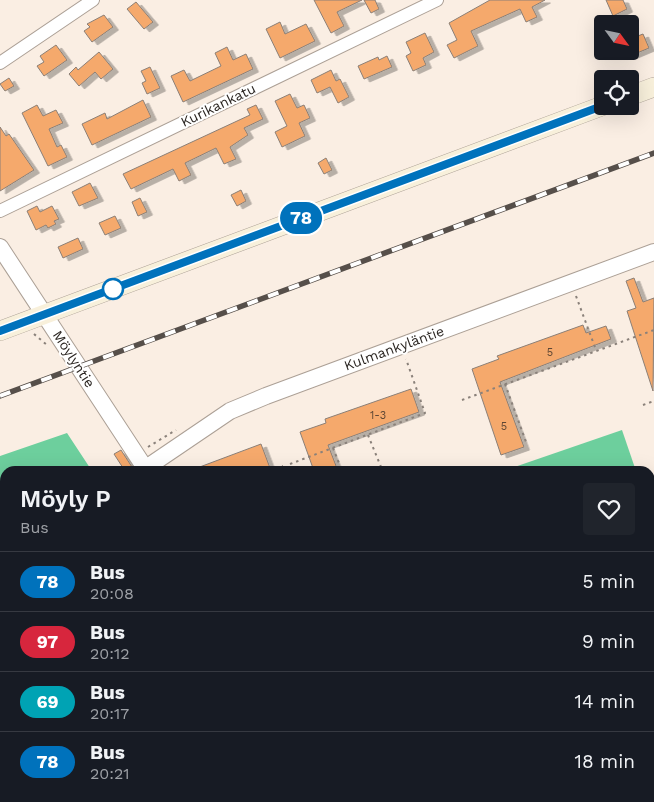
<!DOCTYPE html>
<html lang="en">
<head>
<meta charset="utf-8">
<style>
	body { margin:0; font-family:"Work Sans",sans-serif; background:#20242c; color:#f1f3f6; height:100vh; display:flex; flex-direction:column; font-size:19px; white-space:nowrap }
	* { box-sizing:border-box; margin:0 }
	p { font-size:16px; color:#9ea1a6 }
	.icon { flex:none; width:28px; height:28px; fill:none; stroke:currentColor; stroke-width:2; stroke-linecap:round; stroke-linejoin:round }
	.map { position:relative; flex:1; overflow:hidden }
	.drawer { position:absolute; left:0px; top:466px; width:655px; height:336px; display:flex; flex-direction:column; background:#171b24; border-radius:15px 15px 0 0; box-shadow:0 5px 20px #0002 }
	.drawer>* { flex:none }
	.badge { padding:0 10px; border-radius:16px; font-size:18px; line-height:32px }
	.needle { width:32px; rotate:123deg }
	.fabs { position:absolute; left:594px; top:15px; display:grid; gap:10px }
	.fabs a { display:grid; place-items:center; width:45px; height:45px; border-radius:5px; background:#171b24; box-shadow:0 5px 20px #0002; font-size:25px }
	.map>.badge { position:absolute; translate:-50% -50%; box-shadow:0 0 0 2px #fff }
	.round { display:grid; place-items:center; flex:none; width:52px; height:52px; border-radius:5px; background:#20242c }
	.head { display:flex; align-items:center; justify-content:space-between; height:85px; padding:0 20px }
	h1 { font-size:24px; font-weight:600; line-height:38px }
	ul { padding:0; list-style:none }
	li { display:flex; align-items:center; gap:15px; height:60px; padding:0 20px; border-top:1px solid #363941 }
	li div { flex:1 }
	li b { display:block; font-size:19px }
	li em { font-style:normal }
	li .badge { min-width:55px; font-weight:700; text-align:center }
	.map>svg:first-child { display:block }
	.forest { fill:#6dcf9d }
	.building { fill:#f5a96c; stroke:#8b7f76; filter:url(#shadow) }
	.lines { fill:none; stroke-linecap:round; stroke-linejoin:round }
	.minor-casing { stroke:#aca096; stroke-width:14 }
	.tertiary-casing { stroke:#aca096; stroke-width:18 }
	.secondary-casing { stroke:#aca096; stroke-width:20 }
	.path { stroke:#8a817a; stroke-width:2; stroke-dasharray:2.5 4; stroke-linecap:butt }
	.minor { stroke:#fff; stroke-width:12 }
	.tertiary { stroke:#fff; stroke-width:16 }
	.secondary { stroke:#f8f0db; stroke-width:19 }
	.rail-casing { stroke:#564f4a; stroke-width:5.5 }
	.rail { stroke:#fff; stroke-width:4; stroke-dasharray:11; stroke-linecap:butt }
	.line-casing { stroke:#fff; stroke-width:11 }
	.line { stroke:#0072bc; stroke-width:8 }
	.stop-dot { fill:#fff; stroke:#0072bc; stroke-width:2.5 }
	.labels { text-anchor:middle; stroke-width:4; stroke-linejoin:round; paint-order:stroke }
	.number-label { font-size:11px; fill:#5d4634 }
	.street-label { font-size:14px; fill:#2a2521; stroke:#fff }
</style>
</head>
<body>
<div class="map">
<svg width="654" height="802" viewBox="0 0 654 802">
	<defs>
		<filter id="shadow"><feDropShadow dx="5.5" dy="3" stdDeviation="0" flood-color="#0004"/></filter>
	</defs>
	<rect width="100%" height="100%" fill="#faeee3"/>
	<g class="forest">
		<path d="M622,430L636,471H503Z"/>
		<path d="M67,433L92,471H5V798H226L229,802H6L0,799V456Z"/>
	</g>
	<g class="building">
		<path d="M314,0H362L337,12L344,26L331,33Z"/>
		<path d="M364,0H375L379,9L371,13Z"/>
		<path d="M490,0H545L532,7L537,17L526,22L520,9L471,31L478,46L454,58L447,45L457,40L449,23Z"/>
		<path d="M606,0H623L627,9L613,16Z"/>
		<path d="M136,2L153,22L144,29L127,9Z"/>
		<path d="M104,15L113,27L92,42L84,31L90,27L87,24Z"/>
		<path d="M280,22L285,34L306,24L315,41L280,58L266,29Z"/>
		<path d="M425,33L434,52L423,58L426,65L413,71L406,56L411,53L406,42Z"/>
		<path d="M643,34L649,48L630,56V39Z"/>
		<path d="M56,45L67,60L44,76L37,66L44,62L40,56Z"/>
		<path d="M227,47L233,60L246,54L253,69L183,102L171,76L184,70L190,81L221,66L215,53Z"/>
		<path d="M99,52L113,69L101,79L95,72L79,86L69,74L76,67L78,70Z"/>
		<path d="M387,56L392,67L364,79L358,66L378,57L379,60Z"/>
		<path d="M150,67L160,88L147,94L142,83L146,81L141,71Z"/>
		<path d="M331,70L336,81L340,79L349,97L338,103L330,87L317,93L311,80Z"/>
		<path d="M9,78L14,86L5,91L0,84Z"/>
		<path d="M290,94L297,108L304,105L310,118L299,123L305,136L282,147L275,132L287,126L275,101Z"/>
		<path d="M143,100L151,117L92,145L82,124L105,113L107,119Z"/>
		<path d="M37,105L43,116L56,110L63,123L49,129L57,147L61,145L67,157L48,166L22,113Z"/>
		<path d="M256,105L263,119L244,128L248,135L230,147L236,159L224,164L216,148L185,163L191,175L179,181L173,169L131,189L123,174L250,115L247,109Z"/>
		<path d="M0,127L6,136L9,134L34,170L0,191Z"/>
		<path d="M326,158L332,170L324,174L318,163Z"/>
		<path d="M90,183L98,198L79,206L72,192Z"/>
		<path d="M241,190L246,201L237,206L231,195Z"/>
		<path d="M140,198L147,212L138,216L132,202Z"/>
		<path d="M37,206L40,212L52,206L59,219L54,221L56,224L48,228L46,225L36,230L27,211Z"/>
		<path d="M115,216L121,228L105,235L99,223Z"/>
		<path d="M78,238L83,249L63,258L58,247Z"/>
		<path d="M634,278L643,302L654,298L653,391L627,311L636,308L626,281Z"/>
		<path d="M583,325L586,333L606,326L611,339L500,382L524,447L501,455L472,369L499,359L497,356Z"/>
		<path d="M411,389L419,412L328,445L338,471H314L300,432L326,423L325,419Z"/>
		<path d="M261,444L270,468L260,471H189Z"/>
		<path d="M121,450L132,467L125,471L114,454Z"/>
	</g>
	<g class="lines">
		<defs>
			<g id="minor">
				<path d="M0,63L93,0"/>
				<path d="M0,211L437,0"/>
				<path d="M650,753L654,751"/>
				<path d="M599,798L601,802"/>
				<path d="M502,802L516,798"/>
			</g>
			<g id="tertiary">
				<path d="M0,247L147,471"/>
				<path d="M146,468L230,411L266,396L654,252"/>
				<path d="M349,798L352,802"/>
			</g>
			<g id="secondary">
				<path d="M630,96L654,87"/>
				<path d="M0,331L602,106"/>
			</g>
		</defs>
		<use href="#minor" class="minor-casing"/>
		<use href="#tertiary" class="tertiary-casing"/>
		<use href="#secondary" class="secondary-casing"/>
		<g class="path">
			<path d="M576,296L596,350"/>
			<path d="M34,334L47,345"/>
			<path d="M505,384L526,442"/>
			<path d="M462,400L654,330"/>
			<path d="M643,405L654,401"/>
			<path d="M368,435L381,467"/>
			<path d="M148,447L176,430"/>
			<path d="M333,448L342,471"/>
			<path d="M290,464L425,413L406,359"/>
			<path d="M270,471L283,466"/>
			<path d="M650,534L654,533"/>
			<path d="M0,554L5,551"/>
			<path d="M650,570L654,578"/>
			<path d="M650,631L654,630"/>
		</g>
		<use href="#minor" class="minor"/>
		<use href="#tertiary" class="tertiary"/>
		<use href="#secondary" class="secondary"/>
		<defs>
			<path id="rail" d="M0,396L654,153"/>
		</defs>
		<use href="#rail" class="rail-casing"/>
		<use href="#rail" class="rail"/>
	</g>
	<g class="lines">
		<defs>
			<path id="line" d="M0,331L602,106"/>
		</defs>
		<use href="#line" class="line-casing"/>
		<use href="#line" class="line"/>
	</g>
	<circle class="stop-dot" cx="113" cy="289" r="10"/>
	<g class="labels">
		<g class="number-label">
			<text x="550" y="356">5</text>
			<text x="378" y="419">1-3</text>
			<text x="504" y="430">5</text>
		</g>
		<g class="street-label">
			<text transform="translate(218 105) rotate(-26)" y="5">Kurikankatu</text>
			<text transform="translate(394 348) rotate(-20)" y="5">Kulmankyläntie</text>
			<text transform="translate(74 359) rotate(57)" y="5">Möylyntie</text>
		</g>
	</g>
</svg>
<div class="fabs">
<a><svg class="needle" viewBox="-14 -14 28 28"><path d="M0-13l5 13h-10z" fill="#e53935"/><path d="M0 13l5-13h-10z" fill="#9ea1a6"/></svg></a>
<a><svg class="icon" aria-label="locate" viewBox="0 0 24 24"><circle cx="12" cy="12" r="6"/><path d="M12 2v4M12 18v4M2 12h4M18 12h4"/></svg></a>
</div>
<b class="badge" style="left:301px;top:218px;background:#0072bc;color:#fff">78</b>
<section class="drawer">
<div class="head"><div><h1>Möyly P</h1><p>Bus</p></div><a class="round"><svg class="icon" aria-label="heart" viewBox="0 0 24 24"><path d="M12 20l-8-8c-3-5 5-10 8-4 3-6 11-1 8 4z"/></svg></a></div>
<ul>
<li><span class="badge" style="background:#0072bc;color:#fff">78</span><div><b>Bus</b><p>20:08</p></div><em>5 min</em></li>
<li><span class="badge" style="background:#d7263d;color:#fff">97</span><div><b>Bus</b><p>20:12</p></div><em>9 min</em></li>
<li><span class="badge" style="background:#00a3b4;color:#fff">69</span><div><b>Bus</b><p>20:17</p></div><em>14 min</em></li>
<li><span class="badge" style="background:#0072bc;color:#fff">78</span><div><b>Bus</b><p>20:21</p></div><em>18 min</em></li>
</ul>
</section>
</div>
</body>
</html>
